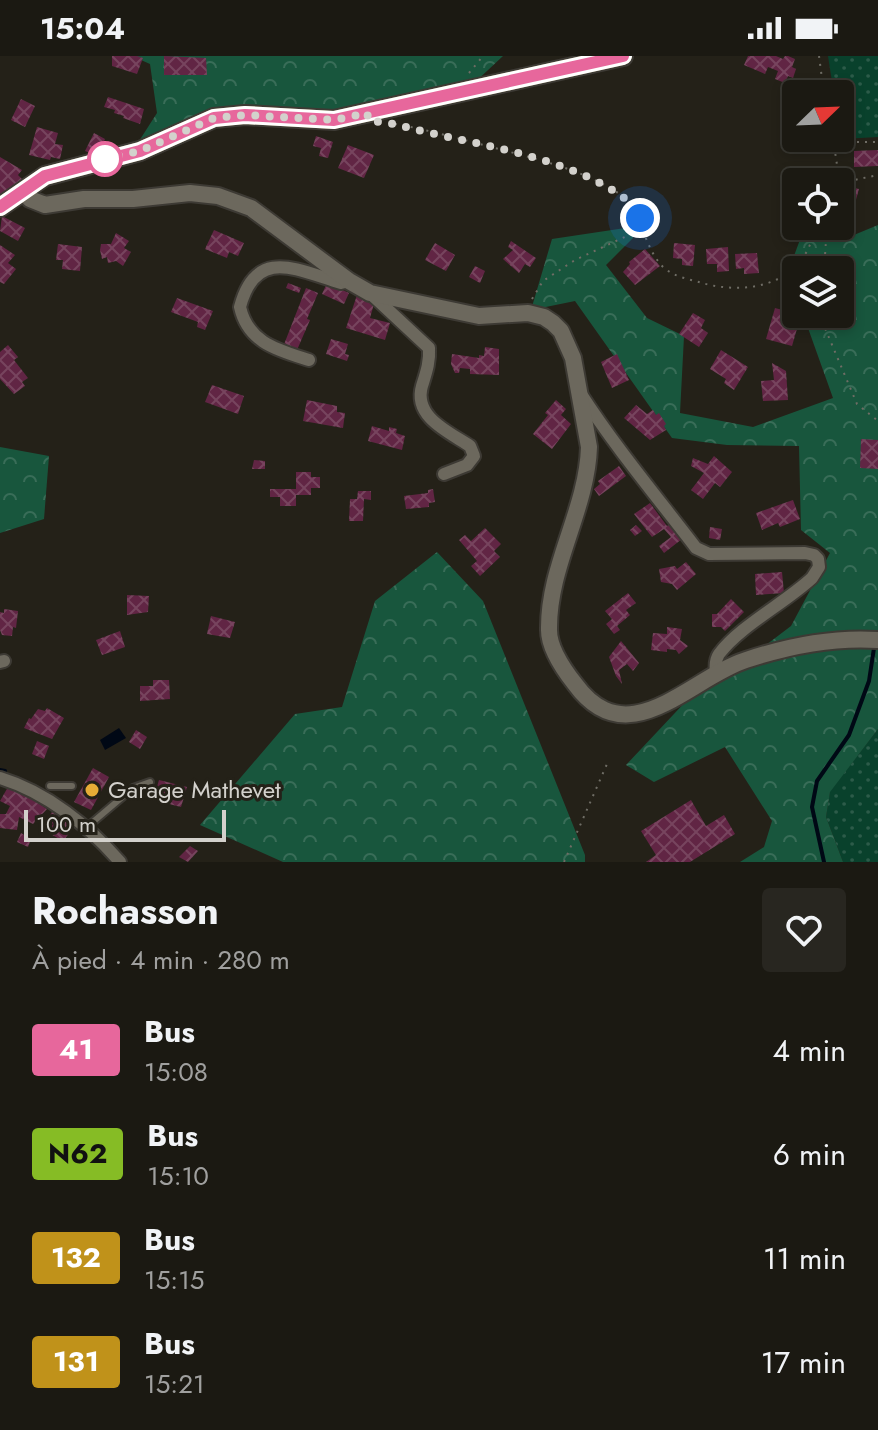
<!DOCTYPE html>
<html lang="fr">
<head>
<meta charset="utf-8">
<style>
	body { margin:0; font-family:Jost,sans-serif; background:#282620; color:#f1f3f6; height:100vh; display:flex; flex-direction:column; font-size:30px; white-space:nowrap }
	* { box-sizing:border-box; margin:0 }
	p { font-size:26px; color:#a0a09f }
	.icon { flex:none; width:44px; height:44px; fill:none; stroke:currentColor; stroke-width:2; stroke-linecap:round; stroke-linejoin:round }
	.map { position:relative; height:806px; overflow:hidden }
	.details { display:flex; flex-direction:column; background:#1b1912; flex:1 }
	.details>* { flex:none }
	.badge { padding:0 16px; border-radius:6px; font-size:28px; line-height:52px }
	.needle { width:52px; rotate:67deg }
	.controls { position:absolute; left:782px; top:24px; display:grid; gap:16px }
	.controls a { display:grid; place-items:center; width:72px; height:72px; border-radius:8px; background:#1b1912; box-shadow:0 4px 12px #0003,0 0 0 2px #393832; font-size:40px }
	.scale { position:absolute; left:24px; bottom:20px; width:202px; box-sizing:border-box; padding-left:8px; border:4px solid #d3d1cc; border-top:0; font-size:22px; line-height:28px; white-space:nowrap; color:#d3d1cc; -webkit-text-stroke:6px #242118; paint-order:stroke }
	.you { position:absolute; width:40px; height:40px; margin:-20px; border:6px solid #fff; border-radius:50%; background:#1a73e8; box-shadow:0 0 0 12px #1a73e833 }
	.map>.badge { position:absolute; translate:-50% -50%; box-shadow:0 0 0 4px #fff }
	.round { display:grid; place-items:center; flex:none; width:84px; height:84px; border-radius:8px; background:#282620 }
	.headline { display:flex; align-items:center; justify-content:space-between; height:136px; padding:0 32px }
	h1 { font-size:38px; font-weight:700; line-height:60px }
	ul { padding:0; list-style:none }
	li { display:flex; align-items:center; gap:24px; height:104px; padding:0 32px }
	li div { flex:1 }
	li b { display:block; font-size:30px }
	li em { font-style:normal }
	li .badge { min-width:88px; font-weight:700; text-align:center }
	.status { display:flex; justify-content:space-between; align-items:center; height:56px; padding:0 40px; background:#1b1912; direction:ltr }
	.status svg { height:22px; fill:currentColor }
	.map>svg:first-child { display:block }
	.green { fill:url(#green-dots) }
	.forest { fill:url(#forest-crowns) }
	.water { fill:#000815 }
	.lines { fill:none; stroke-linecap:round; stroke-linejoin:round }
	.stream { stroke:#000815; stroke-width:4 }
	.building { fill:url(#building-cross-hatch) }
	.service-casing { stroke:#3d3a34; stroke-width:10 }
	.minor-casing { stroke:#3d3a34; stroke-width:16 }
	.tertiary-casing { stroke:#3d3a34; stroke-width:20 }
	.secondary-casing { stroke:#3d3a34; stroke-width:22 }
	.path { stroke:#6f6d65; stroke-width:2; stroke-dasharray:2 6; stroke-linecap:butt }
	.service { stroke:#6c685d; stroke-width:6 }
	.minor { stroke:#6c685d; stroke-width:12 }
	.tertiary { stroke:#6c685d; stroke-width:16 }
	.secondary { stroke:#8c7e51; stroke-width:18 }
	.line-casing { stroke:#fff; stroke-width:18 }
	.line { stroke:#e7679c; stroke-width:12 }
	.walk { stroke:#d3d1cc; stroke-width:8; stroke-dasharray:0 14.4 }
	.stop-dot { fill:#fff; stroke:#e7679c; stroke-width:4 }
	.poi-dot { fill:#e7ac36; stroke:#242118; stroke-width:3 }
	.labels { text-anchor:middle; stroke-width:6; stroke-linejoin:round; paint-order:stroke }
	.poi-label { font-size:24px; fill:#d3d1cc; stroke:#242118; text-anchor:start }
</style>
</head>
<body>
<div class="status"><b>15:04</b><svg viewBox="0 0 49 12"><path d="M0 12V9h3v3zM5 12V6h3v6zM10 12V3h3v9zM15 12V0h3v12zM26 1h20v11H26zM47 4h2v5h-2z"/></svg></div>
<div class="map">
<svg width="878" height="806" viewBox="0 0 878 806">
	<defs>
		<pattern id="green-dots" width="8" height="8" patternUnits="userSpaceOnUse" patternTransform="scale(2)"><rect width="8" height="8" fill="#09412c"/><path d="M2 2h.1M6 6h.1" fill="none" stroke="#2c5b49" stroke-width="1.8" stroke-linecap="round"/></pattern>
		<pattern id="forest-crowns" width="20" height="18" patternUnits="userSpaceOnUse" patternTransform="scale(2)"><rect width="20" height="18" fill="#18563d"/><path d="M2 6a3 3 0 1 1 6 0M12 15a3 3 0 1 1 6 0" fill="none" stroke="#396d58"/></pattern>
		<pattern id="building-cross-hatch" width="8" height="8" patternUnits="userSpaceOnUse" patternTransform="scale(2)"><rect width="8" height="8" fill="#612544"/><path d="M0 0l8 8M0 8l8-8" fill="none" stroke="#77445e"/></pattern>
	</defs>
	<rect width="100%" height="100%" fill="#242118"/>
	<g class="green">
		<path d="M828,0H878V81L841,83L840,38H834Z"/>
		<path d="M878,673V806H843L826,761L830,735Z"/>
	</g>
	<g class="forest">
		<path d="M132,0H503L472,29L358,56L260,55L132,96L157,57L150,8Z"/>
		<path d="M878,169V673L830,736L826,761L843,806H740L764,791L772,765L725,691L654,726L626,709L689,642L721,623L791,570L830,497L801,474L799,390L727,389L672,382L575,245L531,254L552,183L632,171L633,182L606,209L647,262L684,280L680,357L753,371L833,342L803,258H840V214H796V241L787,219L805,170H834L837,186Z"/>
		<path d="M0,391L49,400L44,463L0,477Z"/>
		<path d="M437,496L483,545L585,799V806H283L200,769L295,658L342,651L375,545Z"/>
	</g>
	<path class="water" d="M119,672L126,682L105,694L100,684Z"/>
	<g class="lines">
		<g class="stream">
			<path d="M0,714L5,715"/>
			<path d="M824,806L812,751L817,725L849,679L869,625L874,592"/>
		</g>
	</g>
	<g class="building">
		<path d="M112,0H137L143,2L137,18L112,10Z"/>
		<path d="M164,0L206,2L207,19H164Z"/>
		<path d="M748,0H776L783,3L785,0H788L795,3L792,11L796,13L793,22L788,20L785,27L775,23L778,15L768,11L765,18L744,9Z"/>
		<path d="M108,41L144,53L140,68L123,62L124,60L114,57L115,54L104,51Z"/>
		<path d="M21,43L35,50L25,71L11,64Z"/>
		<path d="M37,71L58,77L55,88L63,89L60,103L51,101L50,104L29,99Z"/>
		<path d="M94,77L105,83L102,90L106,92L104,98L99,96L97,100L85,95Z"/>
		<path d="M316,80L333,86L328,102L319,100L321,92L313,90Z"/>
		<path d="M348,89L374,99L364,122L338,112Z"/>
		<path d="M878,94V110L854,111V95Z"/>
		<path d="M0,101L22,114L18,119L23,124L2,143L0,141Z"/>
		<path d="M848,130L859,133L850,165L840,162L846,137L843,136Z"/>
		<path d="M2,160L25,172L18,185L0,175Z"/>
		<path d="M214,174L244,187L238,200L229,196L227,202L205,193Z"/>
		<path d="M116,177L129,185L124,192L131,196L123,210L116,205L108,207L107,201L102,203L100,194L101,188H111Z"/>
		<path d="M511,185L536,202L530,211L525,208L519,217L503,203L513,194L508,191Z"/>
		<path d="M435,187L455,199L446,215L425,204Z"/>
		<path d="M674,187L695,189L693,210L682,209V203L673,202Z"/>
		<path d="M58,188L82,191L80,215L62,213L63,204H56Z"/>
		<path d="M0,189L15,199L8,207L16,213L4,228L0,226Z"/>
		<path d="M728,191L729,215L717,216V208H707L706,193Z"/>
		<path d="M645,193L660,210L635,229L623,216L630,208L629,206Z"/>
		<path d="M757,197L759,217L744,218V212L736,213L735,198Z"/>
		<path d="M475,210L485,215L480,227L469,221Z"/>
		<path d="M288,227L301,232L299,237L286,232Z"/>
		<path d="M327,227L349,237L344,248L322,238Z"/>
		<path d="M306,232L318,237L307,263L310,264L297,294L283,291Z"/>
		<path d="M357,239L363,241V244L374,248L370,262L390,267L385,284L346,272Z"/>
		<path d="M177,242L213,255L205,274L197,271L198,266L171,256Z"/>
		<path d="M775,252L801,259L792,290L766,283Z"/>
		<path d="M693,257L705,264L701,272L708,277L699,291L679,278Z"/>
		<path d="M331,283L348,288L345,298L349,299L347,305L326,298Z"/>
		<path d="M8,289L18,301L14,304L28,322L22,326L25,330L14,338L0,323V296Z"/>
		<path d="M485,291L499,293V319L470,318V313L460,312L459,317H455L451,308L452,298L479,302V299L484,300Z"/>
		<path d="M721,294L748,311L734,334L724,327L726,323L710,313Z"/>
		<path d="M617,298L629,324L612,332L601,306Z"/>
		<path d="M772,307L786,315L788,344L763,345L761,325L774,324Z"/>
		<path d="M212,329L244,340L238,358L205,346Z"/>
		<path d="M307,344L337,350V356L345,357L343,372L303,365Z"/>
		<path d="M556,344L566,353L561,359L571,368L552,393L533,378L548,359L545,357Z"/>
		<path d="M636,349L647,358L653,354L656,359L659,357L666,368L664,370L666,374L650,384L624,362Z"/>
		<path d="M372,370L389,375V371L397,373L396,377L405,380L402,394L368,385Z"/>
		<path d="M861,383L878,384V413L860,412Z"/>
		<path d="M714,400L732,416L720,431L715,427L703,443L691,434L704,417L691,410L693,402L708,408Z"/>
		<path d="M254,404L265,405V413H252Z"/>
		<path d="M619,410L626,420L599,440L594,433L600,428L598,425Z"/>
		<path d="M296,416H311V421H320V432H311V439H296V450H280V441H270V433H296Z"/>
		<path d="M433,433L435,446L429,447V451L406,453L404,440L428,437V434Z"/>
		<path d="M358,435H371V444L364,443L363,465H349L350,443H357Z"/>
		<path d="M793,444L800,463L780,471L778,467L762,474L756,457Z"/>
		<path d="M650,447L667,470L671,468L682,483L664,497L659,490L671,481L664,473L652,481L634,458Z"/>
		<path d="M636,469L642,475L635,480L630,474Z"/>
		<path d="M710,471L722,473L720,484L709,482Z"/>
		<path d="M485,472L501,488L494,495L500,501L480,520L471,510L477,505L459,484L465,479L471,485Z"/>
		<path d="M686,506L696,518L677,534L672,528L661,526L659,513L675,510L677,513Z"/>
		<path d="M782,516L784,537L756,539L755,518Z"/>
		<path d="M628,537L636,547L626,554L630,559L617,570L620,574L614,578L606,568L612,563L605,555Z"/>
		<path d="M127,539L149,540L148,556L127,559Z"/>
		<path d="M731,543L744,556L725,575L721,571H712V558H717Z"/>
		<path d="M4,553L18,555L16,572L13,571L12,580L2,579L0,574V556L4,557Z"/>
		<path d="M211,560L235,566L230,582L207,578Z"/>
		<path d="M667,571L682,573L680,584L688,590L679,598L676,594L667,593V596L651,594L653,577L667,578Z"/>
		<path d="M120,575L125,591L102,599L96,584Z"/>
		<path d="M621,585L639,607L633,615L627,608L619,614L622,628L616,620L609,601Z"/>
		<path d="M153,624H169L170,643L140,645V630H153Z"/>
		<path d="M47,652L64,662L52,683L24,672L29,662L31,663L38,653L45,655Z"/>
		<path d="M136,674L147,681L140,693L129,686Z"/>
		<path d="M37,685L49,690L44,703L32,698Z"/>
		<path d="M93,712L109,721L91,754L74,746Z"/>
		<path d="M159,724L187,731L181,751L153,744Z"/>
		<path d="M8,731L17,733L47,753L33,768L19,761L17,774L0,772V758H6L10,750L0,745Z"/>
		<path d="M691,744L706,770L724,759L735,778L690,806H646L656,799L641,775Z"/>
		<path d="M52,756L74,771L63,785L47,776L53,768L47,764Z"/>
		<path d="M21,777L31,783L28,791L17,786Z"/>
		<path d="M190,790L198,795L188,806L179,801Z"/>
	</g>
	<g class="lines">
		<defs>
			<g id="service">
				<path d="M50,730H72"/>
				<path d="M87,771L133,732L150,726"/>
			</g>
			<g id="minor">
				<path d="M370,237L429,292C430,306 426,317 422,330C413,361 449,376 470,390L474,400L467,409L444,418"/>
				<path d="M309,304C278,294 248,287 240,251C256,190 297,214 341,227L349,225"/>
				<path d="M581,338C616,392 657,441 696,492L709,498L805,497L814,499L818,503L819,511L812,522C785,547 740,570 719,598C715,604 715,609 716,616"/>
				<path d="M0,606L4,605"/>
				<path d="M0,722C46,736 89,770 120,806"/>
			</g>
			<path id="tertiary" d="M24,136L30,143L45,149L84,143H133L190,137L218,140L251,152L349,225L370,237L479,260L528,257L544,261L553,267L561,275L573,302L589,391C587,454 548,510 549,574C549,592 564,614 575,628C628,701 690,622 746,604C788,590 834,581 878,584"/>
			<path id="secondary" d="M0,151L45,120L140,95L214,62L245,59L334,64L623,0"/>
		</defs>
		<use href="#service" class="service-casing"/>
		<use href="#minor" class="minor-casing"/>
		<use href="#tertiary" class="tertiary-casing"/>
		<use href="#secondary" class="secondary-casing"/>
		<g class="path">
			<path d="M819,0L824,38"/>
			<path d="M469,17L483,0"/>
			<path d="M395,68C425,73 455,82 484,89C527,101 577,111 615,135C644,154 641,188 663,211C674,221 689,223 702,227C734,236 774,234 798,208C808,197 812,183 818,170"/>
			<path d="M833,82L837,109L835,126"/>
			<path d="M833,86H878"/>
			<path d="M840,127L878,119"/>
			<path d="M824,214L827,170"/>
			<path d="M532,243L543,225L575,204L642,173"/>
			<path d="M819,258L857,348L878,365"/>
			<path d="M564,806L607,708"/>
		</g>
		<use href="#service" class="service"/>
		<use href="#minor" class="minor"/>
		<use href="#tertiary" class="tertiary"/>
		<use href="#secondary" class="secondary"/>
	</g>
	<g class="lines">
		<defs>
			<path id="line" d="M0,151L45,120L140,95L214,62L245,59L334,64L623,0"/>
		</defs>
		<use href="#line" class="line-casing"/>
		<use href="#line" class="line"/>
		<path class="walk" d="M105,103L140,95L214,62L245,59L334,64L367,57L369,65C391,66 409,72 430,77C489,90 563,103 614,135C626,142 633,150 640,162"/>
	</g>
	<circle class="stop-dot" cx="105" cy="103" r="16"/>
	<circle class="poi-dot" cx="92" cy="734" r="8"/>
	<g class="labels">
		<g class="poi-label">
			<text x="108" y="742">Garage Mathevet</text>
		</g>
	</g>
</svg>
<div class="controls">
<a><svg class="needle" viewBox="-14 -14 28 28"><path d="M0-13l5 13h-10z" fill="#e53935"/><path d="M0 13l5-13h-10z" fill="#a0a09f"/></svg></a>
<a><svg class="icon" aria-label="locate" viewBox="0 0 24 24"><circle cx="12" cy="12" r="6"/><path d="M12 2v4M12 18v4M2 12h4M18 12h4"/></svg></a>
<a><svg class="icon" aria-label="layers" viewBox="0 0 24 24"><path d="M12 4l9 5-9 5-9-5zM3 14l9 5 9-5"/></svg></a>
</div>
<div class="scale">100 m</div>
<div class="you" style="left:640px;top:162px"></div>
</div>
<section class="details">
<div class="headline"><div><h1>Rochasson</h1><p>À pied · 4 min · 280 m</p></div><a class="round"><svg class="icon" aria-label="heart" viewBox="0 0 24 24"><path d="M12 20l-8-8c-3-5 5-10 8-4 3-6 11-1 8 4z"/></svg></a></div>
<ul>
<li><span class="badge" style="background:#e7679c;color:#fff">41</span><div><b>Bus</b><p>15:08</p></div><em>4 min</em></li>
<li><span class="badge" style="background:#86bc25;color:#111">N62</span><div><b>Bus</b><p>15:10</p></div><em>6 min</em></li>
<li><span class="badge" style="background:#c0921a;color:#fff">132</span><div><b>Bus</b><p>15:15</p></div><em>11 min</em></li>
<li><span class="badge" style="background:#c0921a;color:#fff">131</span><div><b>Bus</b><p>15:21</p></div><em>17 min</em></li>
</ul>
</section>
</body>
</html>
